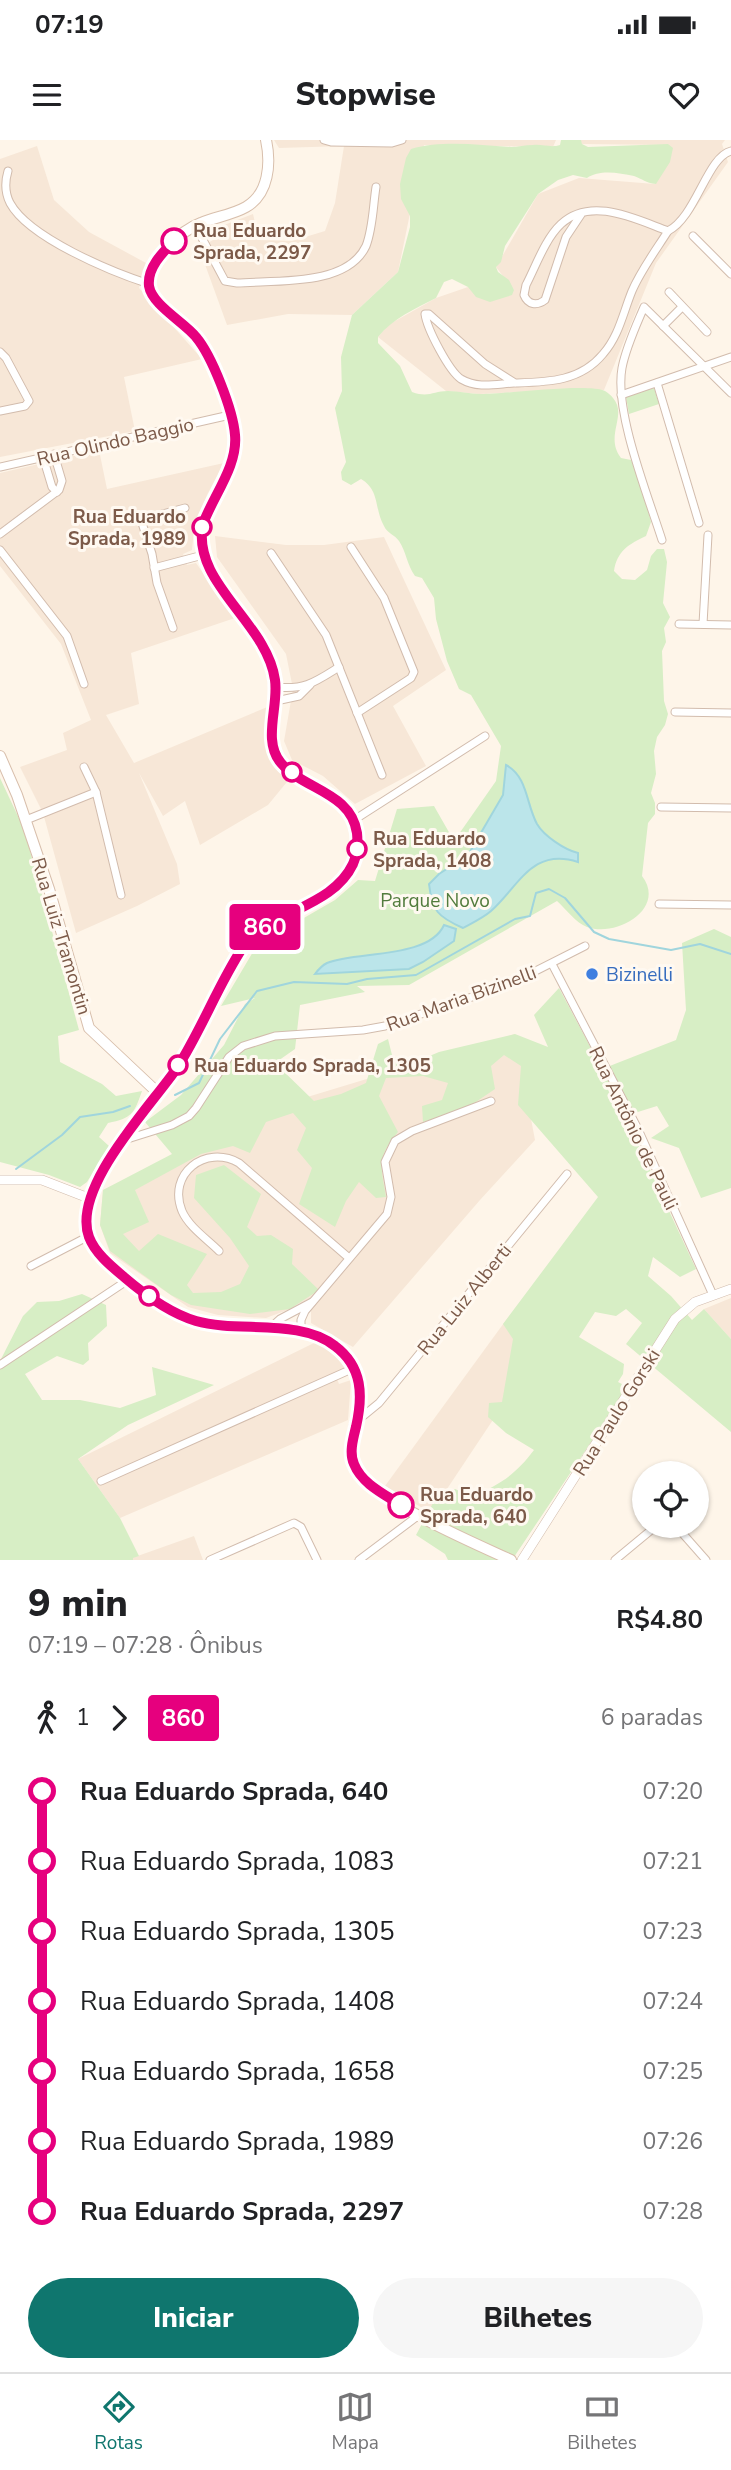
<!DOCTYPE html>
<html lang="pt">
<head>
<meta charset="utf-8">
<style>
	body { margin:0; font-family:"Nunito Sans",sans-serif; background:#f6f6f6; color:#202124; height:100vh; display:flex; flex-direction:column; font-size:26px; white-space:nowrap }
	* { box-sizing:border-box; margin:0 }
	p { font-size:23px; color:#757577 }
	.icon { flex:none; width:38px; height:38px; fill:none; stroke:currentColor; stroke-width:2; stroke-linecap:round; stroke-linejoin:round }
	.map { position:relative; height:1420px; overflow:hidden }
	.details { display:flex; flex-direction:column; background:#fff; flex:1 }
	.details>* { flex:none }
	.badge { padding:0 14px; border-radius:5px; font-size:24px; line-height:46px }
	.fabs { position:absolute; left:632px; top:1321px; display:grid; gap:14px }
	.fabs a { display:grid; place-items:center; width:77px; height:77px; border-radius:50%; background:#fff; box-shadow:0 2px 5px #0004; font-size:35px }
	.map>.badge { position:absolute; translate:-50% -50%; box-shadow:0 0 0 4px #fff }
	.legs { display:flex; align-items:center; gap:10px; height:77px; padding:0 28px; font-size:23px }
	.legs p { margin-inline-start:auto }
	.summary { display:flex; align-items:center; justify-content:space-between; height:119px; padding:0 28px }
	h1 { font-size:38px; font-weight:800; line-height:52px }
	.button { display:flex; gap:14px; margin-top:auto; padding:14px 28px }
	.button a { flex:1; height:80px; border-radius:42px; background:#0f766e; color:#fff; font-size:28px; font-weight:800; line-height:80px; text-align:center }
	.button a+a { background:#f6f6f6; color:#202124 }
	ul { padding:0 28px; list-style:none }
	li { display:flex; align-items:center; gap:24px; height:70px; font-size:26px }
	li i { display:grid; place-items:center; width:10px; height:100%; margin:0 9px; background:currentColor }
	li i::after { content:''; width:18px; height:18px; margin:-9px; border:5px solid; border-radius:50%; background:#fff }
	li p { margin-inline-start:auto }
	li:first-child i { background:linear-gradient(#0000 50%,currentColor 0) }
	li:last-child i { background:linear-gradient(currentColor 50%,#0000 0) }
	.status { display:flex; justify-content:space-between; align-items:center; height:49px; padding:0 35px; background:#fff; direction:ltr }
	.status svg { height:19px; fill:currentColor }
	header { display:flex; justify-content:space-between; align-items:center; height:91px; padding:0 28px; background:#fff; font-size:32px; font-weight:800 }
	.dock { display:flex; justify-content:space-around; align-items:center; height:98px; border-top:2px solid #e0e0e0; background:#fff; font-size:19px; color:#757577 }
	.dock a { display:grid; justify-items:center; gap:4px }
	.dock .selected { color:#0f766e }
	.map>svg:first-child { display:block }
	.residential { fill:#f7e7d7 }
	.green { fill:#d7eec5 }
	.water { fill:#bbe5ea; stroke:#a0d5dd; stroke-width:2 }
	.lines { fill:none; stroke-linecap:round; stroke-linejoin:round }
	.stream { stroke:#a0d5dd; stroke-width:2 }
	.minor-casing { stroke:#d2bcad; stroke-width:9 }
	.tertiary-casing { stroke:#d2bcad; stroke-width:10 }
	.secondary-casing { stroke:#d8bfac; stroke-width:12 }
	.minor { stroke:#fff; stroke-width:7 }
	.tertiary { stroke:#fff; stroke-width:9 }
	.secondary { stroke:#fff; stroke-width:10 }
	.line-1-casing { stroke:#fff; stroke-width:16 }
	.line-1 { stroke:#e6007e; stroke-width:10 }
	.stop-1-dot { fill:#fff; stroke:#e6007e; stroke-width:3.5 }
	.shop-dot { fill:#3f7fe0; stroke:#fff9f1; stroke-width:2.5 }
	.labels { text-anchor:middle; stroke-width:6; stroke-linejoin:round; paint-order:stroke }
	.stop-label { font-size:19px; font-weight:bold; fill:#7c5a49; stroke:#fff9f1; text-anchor:start }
	.street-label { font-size:19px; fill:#7c5a49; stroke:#fff9f1 }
	.park-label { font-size:19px; fill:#527c3d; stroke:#fff9f1 }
	.shop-label { font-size:19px; fill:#366cbe; stroke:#fff9f1; text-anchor:start }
</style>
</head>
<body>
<div class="status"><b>07:19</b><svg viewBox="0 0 49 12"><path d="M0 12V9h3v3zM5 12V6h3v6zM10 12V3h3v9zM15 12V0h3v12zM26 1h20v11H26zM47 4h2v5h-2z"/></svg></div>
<header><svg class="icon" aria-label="menu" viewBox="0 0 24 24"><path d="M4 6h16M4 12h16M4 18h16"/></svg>Stopwise<svg class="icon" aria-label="heart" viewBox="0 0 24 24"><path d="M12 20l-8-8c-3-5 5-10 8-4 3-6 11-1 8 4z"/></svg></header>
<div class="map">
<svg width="731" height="1420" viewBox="0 0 731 1420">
	<rect width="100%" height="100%" fill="#fef5e9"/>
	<g class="residential">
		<path d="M274,0H556L553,7L424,5L398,132L352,175L288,174L227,185L199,108L213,100L211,90L253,74L259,100L292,101L325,91L335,63L344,6L279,8Z"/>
		<path d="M580,0H725L722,4L728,22L656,123L604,250L579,249L480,254L446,251L378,197L388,185L436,158L468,147L514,150L496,127L538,54L579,38L655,44L668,5L582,4Z"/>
		<path d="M37,6L54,60L89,92L146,123L139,148L202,219L124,237L135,291L0,317V19Z"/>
		<path d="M99,310L107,349L224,323L207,355L194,389L192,410L183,414L187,425L196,423L235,478L131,513L139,564L106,575L134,623L272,565L267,595L270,614L277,626L291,637L268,665L200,705L185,661L163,676L139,633L177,724L180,744L137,766L76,793L43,673L20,627L67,610L63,593L91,580L61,504L0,426V333Z"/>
		<path d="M215,396L286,405H324L384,397L446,530L393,566L426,626L355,664L323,636L292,620L284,601L293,549L286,514L217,417Z"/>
		<path d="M515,894L535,1000L480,1060L353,1207L311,1183V1164L300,1163L290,1169L266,1178L218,1175L188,1167L110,1113L100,1085L103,1050L281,965Z"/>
		<path d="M731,1158V1199L704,1169Z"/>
		<path d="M509,1176L542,1206L431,1373L385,1346Z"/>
		<path d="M316,1202L339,1216L348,1227L335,1234L339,1244L351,1240L348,1280L120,1378L78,1319Z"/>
		<path d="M194,1396L203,1420H133L132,1418Z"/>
	</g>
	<g class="green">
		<path d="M561,0H581L582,4L588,7L668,4L673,8L670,22L656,44C645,43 643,39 634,36C619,33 600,29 587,38L573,35L558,40L538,54L505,106L501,122L496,127L498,132L509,140L514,150L512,155L490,162L476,157L468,147L452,139L444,142L436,158C415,169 393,178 378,197V203L400,226L412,252C429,258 433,251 448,251C459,251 470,254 481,254C505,254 588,243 605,251C608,253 611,255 613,258C628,275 604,296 621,318L631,320L641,343L651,382L646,396C629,404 617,411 614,431L622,439L635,440L647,430L651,416L657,409H664L667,422L663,463L670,477L664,488L666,502L662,511L664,561L668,574L665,585L657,597L654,611L656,634L651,653L655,663V674L648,683L642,736C667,769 616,798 587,787C576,783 566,769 557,761L409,845L357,846L365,852L300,865L295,909L275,923L314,961L341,954L366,943L378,904L388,899L392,915L408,925L439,912L515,894L548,907L534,875L559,848L602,929L676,900L686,870L682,803L714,789L731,797V1048L701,1058L679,1008L651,998L669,986L657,966L625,976L696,1129L680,1137L653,1117L648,1136L671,1156L692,1180L704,1169L731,1199V1292L626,1204L642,1183L626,1169L616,1176L595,1172L579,1197L624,1224L623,1234L618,1242L628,1247L512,1420H448L445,1414L416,1395L433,1363L455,1349L471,1356C499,1346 516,1334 534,1310L506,1293L488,1277L489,1263L502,1262L513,1199L503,1184L598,1057L518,965L521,926L504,915L491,926L495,949L467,968L423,982L422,966L442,960L448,943L423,936L386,938L379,956L398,992C376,1018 381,1026 386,1057L376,1058L359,1042L346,1061L335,1087L299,1064L312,1028L297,1010L306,988L293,973L266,982L250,1013L233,1006L201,1014L135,1050L149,1082L123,1094L139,1111L158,1094L207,1114L187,1145L193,1153L221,1152L240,1144L249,1126L230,1098L194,1058L196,1035L224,1025L261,1054L247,1087L257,1096L271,1095L293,1109L292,1124L319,1150L290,1169L250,1174L191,1165L171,1155L110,1111L100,1085L103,1050L172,1014L145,982L181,955L224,905L245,864L255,858L221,866L257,805L335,760L358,740L375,741L397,669L434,666L454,701L496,641L501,606L471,555L459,549L447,521L436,479L434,458L422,438L415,436C407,425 406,411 399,401C395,395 387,393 384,386C374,368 380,350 361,339L351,345L342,340L341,332L346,322L335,268L342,251L341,217L352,175L398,132L410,87V76L401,59L400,44L406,18L411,9C442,0 479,5 511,7C518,7 525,5 533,5C543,4 551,8 560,5Z"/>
		<path d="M654,248L659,264L629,274L626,257Z"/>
		<path d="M0,638L24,689L79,890L58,896L60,922L102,944L116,956L142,951C134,974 132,978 108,983L99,997L109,1006L87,1042L80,1047L49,1035L0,1022Z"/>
		<path d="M82,1154L106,1165L107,1186L88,1203L89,1220L83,1225L57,1216L25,1234L42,1260H80L120,1268L156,1255L152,1227L214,1245L128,1285L78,1319L120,1378L139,1416L133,1418V1420H0V1221L23,1176L37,1162L59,1161Z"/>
	</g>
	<g class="water">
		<path d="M506,625C528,637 526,664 537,684C544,696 565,710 578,713V722C532,707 519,746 491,771C483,778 472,783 463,788C438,777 432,771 429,744L439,734L468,715L503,655Z"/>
		<path d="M444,785L456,789L454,801L423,822L409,829L315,834C318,830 323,825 327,823C356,811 429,819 444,785Z"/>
	</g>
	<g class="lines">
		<g class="stream">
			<path d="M175,955L199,943L220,899L257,851L294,842L347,844L367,839L416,835L515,779L530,776L536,753L549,749L565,758L594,792L609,799L671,810L700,804L731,814"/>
			<path d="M16,1029L62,995L80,977L113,972L130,966"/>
		</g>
		<defs>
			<g id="minor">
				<path d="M324,0L331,2L392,3L402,0"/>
				<path d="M8,31C5,41 5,53 10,63C29,98 112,132 149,144"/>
				<path d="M582,73L566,97L545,160C537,166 528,165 524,155L526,145C536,126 545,99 561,84C591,56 635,79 668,91"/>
				<path d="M195,85L225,141L237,143C275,140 347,147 366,106C373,88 373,66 376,47"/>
				<path d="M693,96L731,134"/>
				<path d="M669,152L707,192"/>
				<path d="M663,186L682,167"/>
				<path d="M0,212L6,218L29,261L25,266L0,271"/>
				<path d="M515,243L485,224L429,174H425C427,189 449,231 461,239C478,249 496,244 514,243C547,242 580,242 603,214C619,196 623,173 632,151C641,130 656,110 668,91C696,77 707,17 731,11"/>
				<path d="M657,243L699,383"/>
				<path d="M621,255L731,217"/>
				<path d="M43,317L52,347L57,352"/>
				<path d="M0,327L230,275"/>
				<path d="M0,394L59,350L62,341L54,314"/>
				<path d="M662,400C648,356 614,271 622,228C626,207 636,186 644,167L731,253"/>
				<path d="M351,407L384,458L414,532L411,538L357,573"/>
				<path d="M0,410L67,496L84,544"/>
				<path d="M271,413L326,495L382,635"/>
				<path d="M154,428L203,415"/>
				<path d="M679,484L731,485"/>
				<path d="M703,484L708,395"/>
				<path d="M173,488L157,443L152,414L142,383L148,378L185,368"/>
				<path d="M276,547C305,550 315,542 339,527"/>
				<path d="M276,561L299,556L310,545"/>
				<path d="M675,572L731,573"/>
				<path d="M84,627L96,652L121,755"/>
				<path d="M661,667L731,668"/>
				<path d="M26,680L96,652"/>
				<path d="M354,680L485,596"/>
				<path d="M659,764L731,765"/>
				<path d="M552,824L637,987L713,1155"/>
				<path d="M121,1001L172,985L189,976L196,968L229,917L243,906L275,896L363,890L385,886L508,845L585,806"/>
				<path d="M219,1111C207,1099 189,1087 182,1071C167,1034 205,1004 239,1023L349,1118"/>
				<path d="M31,1126L89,1096"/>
				<path d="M269,1189L280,1179L312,1162"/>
				<path d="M301,1192V1180L305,1171L387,1074L391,1057L385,1022L395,1001L412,991L491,961"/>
				<path d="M0,1225L128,1140"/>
				<path d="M357,1281L379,1263L567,1034"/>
				<path d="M101,1341L354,1228"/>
				<path d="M676,1386L706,1420"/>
				<path d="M210,1420L294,1383L301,1387L317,1420"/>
				<path d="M359,1420L419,1375"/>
				<path d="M615,1420L656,1386"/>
			</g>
			<g id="tertiary">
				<path d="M0,1040H42L91,1059"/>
				<path d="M522,1420L675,1179L695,1162L731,1149"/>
			</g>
			<g id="secondary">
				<path d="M266,0C271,23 269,54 246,67C232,75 215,77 201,83C187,88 176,98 167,108C160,116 152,125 150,135C144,166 188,183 202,205C215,225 236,277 235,300C235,330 212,357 203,385C193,436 251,474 269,519C283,553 262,600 281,623C304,650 351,652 357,693C358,704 357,715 353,724C332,768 271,770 243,807C218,845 202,889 177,927C152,966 73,1046 89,1096C94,1112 110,1125 122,1135C146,1156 173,1175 204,1183C244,1192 303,1179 337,1207C389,1251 335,1291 357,1330C375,1361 476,1404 511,1420"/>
				<path d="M0,616L17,655L49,749L89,888L158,953"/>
			</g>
		</defs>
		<use href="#minor" class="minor-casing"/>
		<use href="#tertiary" class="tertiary-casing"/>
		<use href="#secondary" class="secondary-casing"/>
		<use href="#minor" class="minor"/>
		<use href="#tertiary" class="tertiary"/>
		<use href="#secondary" class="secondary"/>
	</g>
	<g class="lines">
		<defs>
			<path id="line-1" d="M174,101C162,113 147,128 149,146C152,165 184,182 196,197C212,216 233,270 235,295C238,326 213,356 203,384C191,443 267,482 275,540C279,566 262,601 281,623C304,650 351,652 357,693C358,704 357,715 353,724C332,768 271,770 243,807C218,845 202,889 177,928C151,966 71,1048 89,1097C95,1113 111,1126 124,1137C145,1155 169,1173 196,1181C238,1193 300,1178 335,1206C363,1227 363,1256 356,1287C353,1299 349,1313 354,1324C362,1344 384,1354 401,1365"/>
		</defs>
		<use href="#line-1" class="line-1-casing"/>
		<use href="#line-1" class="line-1"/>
	</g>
	<g class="stop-1-dot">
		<circle cx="174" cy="101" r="12"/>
		<circle cx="202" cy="387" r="9"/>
		<circle cx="292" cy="632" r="9"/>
		<circle cx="357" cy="709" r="9"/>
		<circle cx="178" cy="925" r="9"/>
		<circle cx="149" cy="1156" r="9"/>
		<circle cx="401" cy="1365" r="12"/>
	</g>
	<circle class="shop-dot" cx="592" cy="834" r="7"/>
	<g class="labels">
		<g class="stop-label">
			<text x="193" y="97">Rua Eduardo<tspan x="193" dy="22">Sprada, 2297</tspan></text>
			<text x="186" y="383" text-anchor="end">Rua Eduardo<tspan x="186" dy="22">Sprada, 1989</tspan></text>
			<text x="373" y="705">Rua Eduardo<tspan x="373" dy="22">Sprada, 1408</tspan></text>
			<text x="194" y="932">Rua Eduardo Sprada, 1305</text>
			<text x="420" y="1361">Rua Eduardo<tspan x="420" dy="22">Sprada, 640</tspan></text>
		</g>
		<g class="street-label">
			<text transform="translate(115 301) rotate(-13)" y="7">Rua Olindo Baggio</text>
			<text transform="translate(62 796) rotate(73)" y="7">Rua Luiz Tramontin</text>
			<text transform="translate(461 858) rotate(-20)" y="7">Rua Maria Bizinelli</text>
			<text transform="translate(634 988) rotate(64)" y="7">Rua Antônio de Pauli</text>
			<text transform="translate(464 1159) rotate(-51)" y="7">Rua Luiz Alberti</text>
			<text transform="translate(616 1272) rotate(-58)" y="7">Rua Paulo Gorski</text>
		</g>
		<g class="park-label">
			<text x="435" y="767">Parque Novo</text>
		</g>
		<g class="shop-label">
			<text x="606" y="841">Bizinelli</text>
		</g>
	</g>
</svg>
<div class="fabs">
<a><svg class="icon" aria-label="locate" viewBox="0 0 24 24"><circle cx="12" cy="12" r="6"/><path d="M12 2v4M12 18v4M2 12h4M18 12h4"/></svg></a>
</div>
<b class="badge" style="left:265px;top:787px;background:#e6007e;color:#fff">860</b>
</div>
<section class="details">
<div class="summary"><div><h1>9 min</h1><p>07:19 – 07:28 · Ônibus</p></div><b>R$4.80</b></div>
<div class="legs"><svg class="icon" aria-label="walk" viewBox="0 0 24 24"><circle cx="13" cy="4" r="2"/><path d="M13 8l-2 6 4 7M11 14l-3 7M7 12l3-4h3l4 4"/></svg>1<svg class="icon" aria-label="forward" viewBox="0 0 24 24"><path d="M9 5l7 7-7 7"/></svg><b class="badge" style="background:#e6007e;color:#fff">860</b><p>6 paradas</p></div>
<ul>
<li><i style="color:#e6007e"></i><b>Rua Eduardo Sprada, 640</b><p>07:20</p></li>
<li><i style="color:#e6007e"></i><span>Rua Eduardo Sprada, 1083</span><p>07:21</p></li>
<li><i style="color:#e6007e"></i><span>Rua Eduardo Sprada, 1305</span><p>07:23</p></li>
<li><i style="color:#e6007e"></i><span>Rua Eduardo Sprada, 1408</span><p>07:24</p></li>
<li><i style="color:#e6007e"></i><span>Rua Eduardo Sprada, 1658</span><p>07:25</p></li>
<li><i style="color:#e6007e"></i><span>Rua Eduardo Sprada, 1989</span><p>07:26</p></li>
<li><i style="color:#e6007e"></i><b>Rua Eduardo Sprada, 2297</b><p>07:28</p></li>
</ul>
<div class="button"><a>Iniciar</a><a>Bilhetes</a></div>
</section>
<nav class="dock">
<a class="selected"><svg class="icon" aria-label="directions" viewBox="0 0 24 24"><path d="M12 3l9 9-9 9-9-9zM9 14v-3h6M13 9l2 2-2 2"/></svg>Rotas</a>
<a><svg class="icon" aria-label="map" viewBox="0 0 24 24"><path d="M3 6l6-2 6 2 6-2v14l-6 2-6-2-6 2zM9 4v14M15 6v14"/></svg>Mapa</a>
<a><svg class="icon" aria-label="tickets" viewBox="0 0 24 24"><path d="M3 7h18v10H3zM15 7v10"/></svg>Bilhetes</a>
</nav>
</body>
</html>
